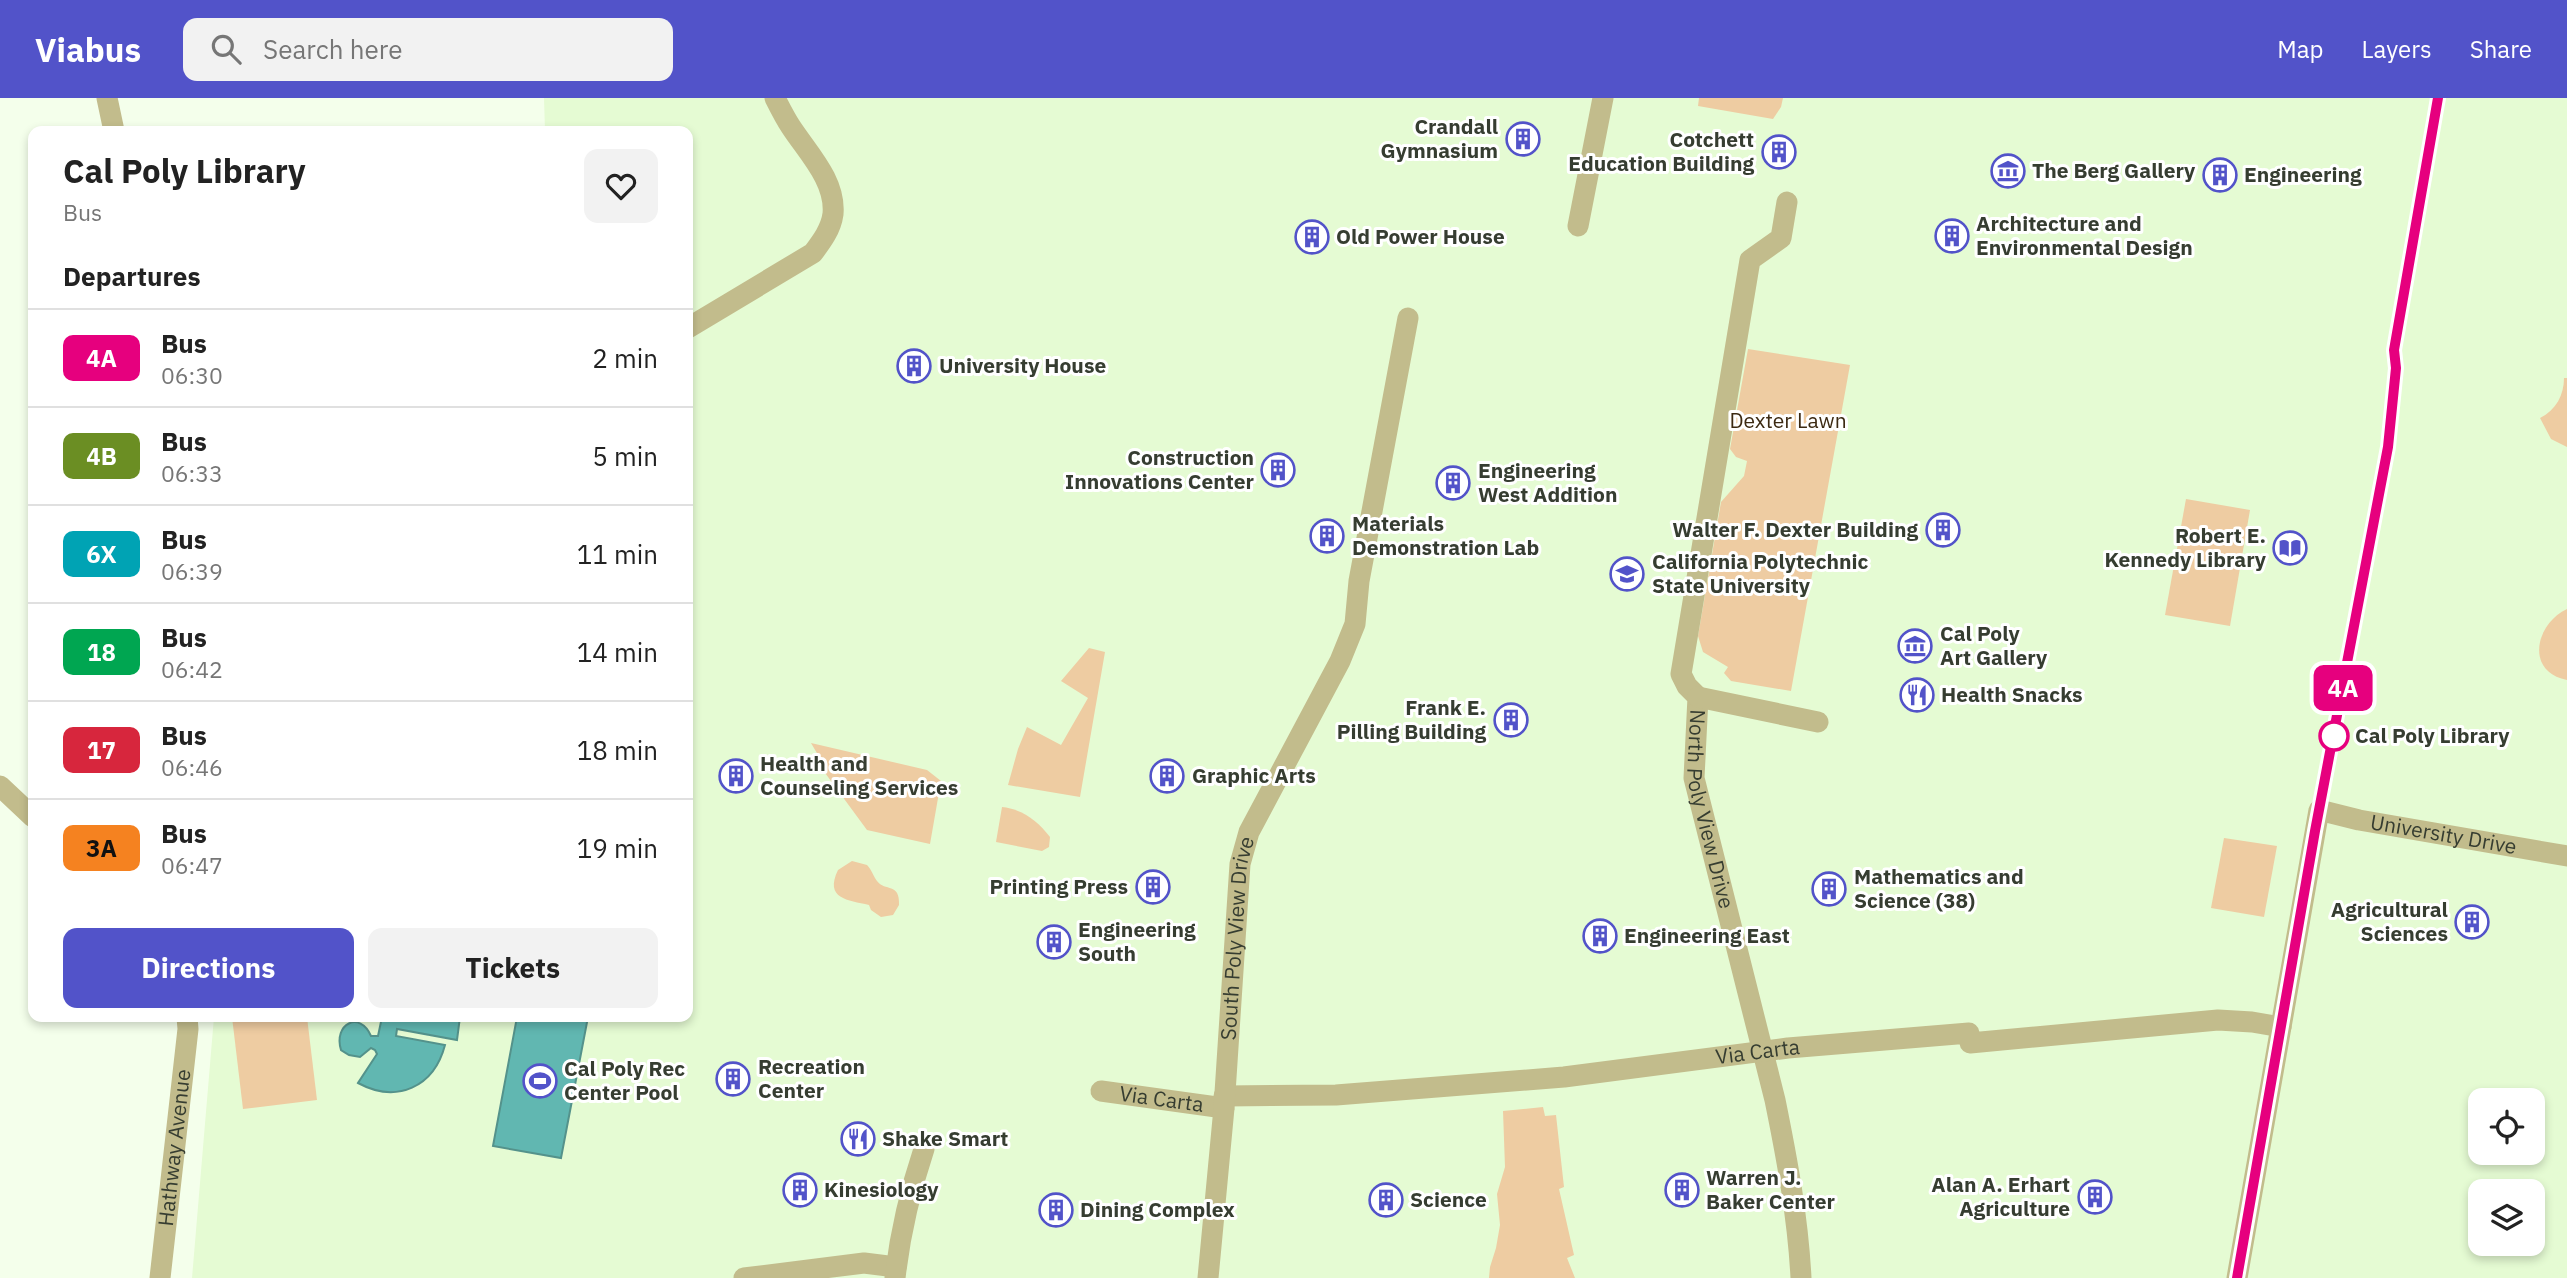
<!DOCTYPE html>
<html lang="en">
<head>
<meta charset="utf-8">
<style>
	body { margin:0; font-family:"IBM Plex Sans",sans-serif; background:#f2f2f2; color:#222; height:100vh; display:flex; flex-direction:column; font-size:26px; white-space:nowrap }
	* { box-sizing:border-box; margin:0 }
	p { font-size:23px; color:#767676 }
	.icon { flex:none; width:38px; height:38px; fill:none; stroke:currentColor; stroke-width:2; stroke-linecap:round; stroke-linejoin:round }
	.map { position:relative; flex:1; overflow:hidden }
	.side { position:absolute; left:28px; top:28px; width:665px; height:896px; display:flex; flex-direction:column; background:#fff; border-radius:14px; box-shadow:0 4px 10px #0003 }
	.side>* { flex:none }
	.badge { padding:0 14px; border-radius:10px; font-size:24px; line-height:46px }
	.tools { position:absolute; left:2468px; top:990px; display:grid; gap:14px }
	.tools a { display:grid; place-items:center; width:77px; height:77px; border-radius:14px; background:#fff; box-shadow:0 4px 10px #0003; font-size:35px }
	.map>.badge { position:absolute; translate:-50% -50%; box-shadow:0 0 0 4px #fff }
	h2 { padding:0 35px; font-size:26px; line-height:63px }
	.round { display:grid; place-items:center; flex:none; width:74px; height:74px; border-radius:14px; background:#f2f2f2 }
	.summary { display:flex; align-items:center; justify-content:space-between; height:119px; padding:0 35px }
	h1 { font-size:33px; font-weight:700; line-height:52px }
	.button { display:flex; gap:14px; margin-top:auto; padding:14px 35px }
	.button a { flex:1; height:80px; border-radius:14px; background:#5253c9; color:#fff; font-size:28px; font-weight:700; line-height:80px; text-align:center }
	.button a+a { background:#f2f2f2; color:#222 }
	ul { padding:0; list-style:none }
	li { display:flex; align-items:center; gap:21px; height:98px; padding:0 35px; border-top:2px solid #e0e0e0 }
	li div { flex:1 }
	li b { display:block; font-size:26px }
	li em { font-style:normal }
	li .badge { min-width:77px; font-weight:700; text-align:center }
	header { display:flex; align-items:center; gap:42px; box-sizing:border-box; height:98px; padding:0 35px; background:#5253c9; color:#fff }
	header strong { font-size:33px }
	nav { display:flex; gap:38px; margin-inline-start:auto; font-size:24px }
	.search { width:490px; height:63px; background:#f2f2f2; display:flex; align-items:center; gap:18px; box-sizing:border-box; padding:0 24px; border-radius:14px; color:#767676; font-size:26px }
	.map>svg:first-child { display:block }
	.built { fill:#e5fbd3; fill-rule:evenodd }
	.green { fill:#eecca2 }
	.water { fill:#61b7b1; stroke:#54928b; stroke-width:2 }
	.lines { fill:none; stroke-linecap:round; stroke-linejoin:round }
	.minor { stroke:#c2bc8c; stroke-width:21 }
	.line-casing { stroke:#fff; stroke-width:16 }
	.line { stroke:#e6007e; stroke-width:10 }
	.stop-dot { fill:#fff; stroke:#e6007e; stroke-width:3.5 }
	.labels { text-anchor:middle; stroke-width:6; stroke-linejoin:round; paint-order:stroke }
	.poi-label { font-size:21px; font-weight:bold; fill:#363d31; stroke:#fff; text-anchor:start }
	.park-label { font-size:21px; fill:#3c2a12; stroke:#fff }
	.stop-label { font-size:21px; font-weight:bold; fill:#363d31; stroke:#fff; text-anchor:start }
	.street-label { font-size:21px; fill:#363d31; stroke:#fff }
</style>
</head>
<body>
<header>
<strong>Viabus</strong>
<div class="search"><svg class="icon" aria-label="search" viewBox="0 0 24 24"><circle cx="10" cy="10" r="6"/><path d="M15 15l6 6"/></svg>Search here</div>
<nav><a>Map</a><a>Layers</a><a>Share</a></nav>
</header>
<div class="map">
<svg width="2567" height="1180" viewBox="0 0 2567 1180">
	<rect width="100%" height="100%" fill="#f4ffeb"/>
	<path class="built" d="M544,0H2567V1180H192L214,919H688V33H545ZM2480,1003H2532V1055H2480ZM2480,1094H2532V1146H2480Z"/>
	<g class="green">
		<path d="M1699,0H1783L1781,9L1773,21L1698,8Z"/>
		<path d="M1748,251L1850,267L1791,593L1731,583L1724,575L1728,569L1703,554L1698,538L1721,404L1744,378L1747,363L1736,359L1730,351Z"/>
		<path d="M2564,280H2567V349L2551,341L2540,320C2556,312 2564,297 2564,280Z"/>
		<path d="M2186,401L2250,412L2230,528L2165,517Z"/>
		<path d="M2567,511V582C2525,574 2535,526 2567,511Z"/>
		<path d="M1089,550L1105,554L1080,699L1008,687L1018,651L1027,629L1061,647L1088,600L1061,583Z"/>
		<path d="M811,645L927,672L941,683L930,746L867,732L817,664L821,662Z"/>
		<path d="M1002,709C1022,711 1038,723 1050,739L1049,749L1042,753L996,744Z"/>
		<path d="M2224,740L2277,748L2264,819L2211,810Z"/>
		<path d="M852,763L867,767C872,772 873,778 877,783C885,794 900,784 899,807L893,817L881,819L871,812L869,807C848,802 824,801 838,772Z"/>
		<path d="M232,919H307L317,1002L243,1011Z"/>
		<path d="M1543,1009L1545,1018L1556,1017L1564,1089L1559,1091L1574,1157L1567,1160L1575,1180H1489L1490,1169L1496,1150L1500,1127L1497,1096L1505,1069L1503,1013Z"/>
	</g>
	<g class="water">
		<path d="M382,919H460L457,942L397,931L396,938L445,947C434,989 397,1006 358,985L377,956L375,952L371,950L360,959L349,957L341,952C333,926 360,912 371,938H378Z"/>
		<path d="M517,919H588L561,1060L493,1048Z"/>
	</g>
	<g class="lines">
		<g class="minor">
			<path d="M107,0L114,33"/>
			<path id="s1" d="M1787,104L1781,140L1750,162L1681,576L1687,588L1698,599L1694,680L1775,1002C1787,1061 1798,1120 1801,1180"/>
			<path d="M1578,128L1603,0"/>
			<path d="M688,230L813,155C822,143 831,131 833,116C836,83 808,55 791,29C785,20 780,10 775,0"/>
			<path d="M1698,599L1818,624"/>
			<path d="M0,688L33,719"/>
			<path id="s2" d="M1101,993L1224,1010"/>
			<path id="s3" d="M1224,998L1336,997L1564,979L1788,950L1969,935L1970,945L2218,922L2252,924L2281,929"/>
			<path id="s4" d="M160,1180L188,931L187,919"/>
			<path d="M744,1180L864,1165L896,1169"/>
			<path d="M895,1180C900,1136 910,1093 924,1051"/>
			<path id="s5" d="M1208,1180L1224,1010L1240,766L1249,734L1340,563L1355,526L1359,483L1408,220"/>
			<path id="s6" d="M2237,1180L2319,712L2359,722L2567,758"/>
		</g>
	</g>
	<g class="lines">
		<defs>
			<path id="line" d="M2237,1180L2315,733L2388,349L2396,270L2394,252L2438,0"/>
		</defs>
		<use href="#line" class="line-casing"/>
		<use href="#line" class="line"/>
	</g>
	<defs>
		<symbol id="building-ring" viewBox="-11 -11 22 22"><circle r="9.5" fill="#fff" stroke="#5253c9" stroke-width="1.5"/><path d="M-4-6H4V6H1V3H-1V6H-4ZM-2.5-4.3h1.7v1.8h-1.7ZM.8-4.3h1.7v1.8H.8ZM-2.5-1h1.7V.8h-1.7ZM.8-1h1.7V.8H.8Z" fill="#5253c9"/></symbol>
		<symbol id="museum-ring" viewBox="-11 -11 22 22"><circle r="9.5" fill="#fff" stroke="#5253c9" stroke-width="1.5"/><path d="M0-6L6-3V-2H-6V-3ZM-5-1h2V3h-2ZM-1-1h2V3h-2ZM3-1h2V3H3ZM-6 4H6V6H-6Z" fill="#5253c9"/></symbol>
		<symbol id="library-ring" viewBox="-11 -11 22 22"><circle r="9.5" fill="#fff" stroke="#5253c9" stroke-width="1.5"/><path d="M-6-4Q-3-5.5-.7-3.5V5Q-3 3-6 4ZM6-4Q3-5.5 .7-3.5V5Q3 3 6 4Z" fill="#5253c9"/></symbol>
		<symbol id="university-ring" viewBox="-11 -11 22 22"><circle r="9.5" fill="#fff" stroke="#5253c9" stroke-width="1.5"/><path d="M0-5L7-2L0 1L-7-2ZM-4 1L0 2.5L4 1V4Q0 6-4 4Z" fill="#5253c9"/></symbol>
		<symbol id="restaurant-ring" viewBox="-11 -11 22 22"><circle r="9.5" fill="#fff" stroke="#5253c9" stroke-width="1.5"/><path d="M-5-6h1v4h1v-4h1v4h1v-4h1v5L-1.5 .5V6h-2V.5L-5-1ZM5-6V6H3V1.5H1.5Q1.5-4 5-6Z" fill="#5253c9"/></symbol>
		<symbol id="stadium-ring" viewBox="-11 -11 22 22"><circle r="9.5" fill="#fff" stroke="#5253c9" stroke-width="1.5"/><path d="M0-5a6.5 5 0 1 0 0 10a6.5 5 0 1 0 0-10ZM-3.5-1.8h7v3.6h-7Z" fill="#5253c9"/></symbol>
	</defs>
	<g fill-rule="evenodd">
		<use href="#building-ring" x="1504" y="22" width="38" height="38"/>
		<use href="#building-ring" x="1760" y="35" width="38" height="38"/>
		<use href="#museum-ring" x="1989" y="54" width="38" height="38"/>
		<use href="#building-ring" x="2201" y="58" width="38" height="38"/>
		<use href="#building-ring" x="1933" y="119" width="38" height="38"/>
		<use href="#building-ring" x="1293" y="120" width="38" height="38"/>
		<use href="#building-ring" x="895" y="249" width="38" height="38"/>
		<use href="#building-ring" x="1259" y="353" width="38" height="38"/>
		<use href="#building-ring" x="1434" y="366" width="38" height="38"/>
		<use href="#building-ring" x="1924" y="413" width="38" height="38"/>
		<use href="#building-ring" x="1308" y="419" width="38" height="38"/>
		<use href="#library-ring" x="2271" y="431" width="38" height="38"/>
		<use href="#university-ring" x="1608" y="457" width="38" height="38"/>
		<use href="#museum-ring" x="1896" y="529" width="38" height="38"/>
		<use href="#restaurant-ring" x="1898" y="578" width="38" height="38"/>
		<use href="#building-ring" x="1492" y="603" width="38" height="38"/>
		<use href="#building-ring" x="717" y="659" width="38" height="38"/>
		<use href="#building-ring" x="1148" y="659" width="38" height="38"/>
		<use href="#building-ring" x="1134" y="770" width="38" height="38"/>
		<use href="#building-ring" x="1810" y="772" width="38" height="38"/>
		<use href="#building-ring" x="2453" y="805" width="38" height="38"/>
		<use href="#building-ring" x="1581" y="819" width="38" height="38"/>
		<use href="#building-ring" x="1035" y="825" width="38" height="38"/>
		<use href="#building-ring" x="714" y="962" width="38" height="38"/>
		<use href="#stadium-ring" x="521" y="964" width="38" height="38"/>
		<use href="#restaurant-ring" x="839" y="1022" width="38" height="38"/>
		<use href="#building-ring" x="781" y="1073" width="38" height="38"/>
		<use href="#building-ring" x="1663" y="1073" width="38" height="38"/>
		<use href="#building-ring" x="2076" y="1080" width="38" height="38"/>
		<use href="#building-ring" x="1367" y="1083" width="38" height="38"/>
		<use href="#building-ring" x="1037" y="1093" width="38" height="38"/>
	</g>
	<circle class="stop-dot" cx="2334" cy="638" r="14"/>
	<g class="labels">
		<g class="poi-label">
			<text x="1498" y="36" text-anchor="end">Crandall<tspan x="1498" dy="24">Gymnasium</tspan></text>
			<text x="1754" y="49" text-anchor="end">Cotchett<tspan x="1754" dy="24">Education Building</tspan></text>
			<text x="2032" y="80">The Berg Gallery</text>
			<text x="2244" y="84">Engineering</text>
			<text x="1976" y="133">Architecture and<tspan x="1976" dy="24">Environmental Design</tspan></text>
			<text x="1336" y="146">Old Power House</text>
			<text x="939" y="275">University House</text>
			<text x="1254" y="367" text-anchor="end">Construction<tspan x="1254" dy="24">Innovations Center</tspan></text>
			<text x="1478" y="380">Engineering<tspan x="1478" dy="24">West Addition</tspan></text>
			<text x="1352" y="433">Materials<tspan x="1352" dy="24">Demonstration Lab</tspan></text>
			<text x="1918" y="439" text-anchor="end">Walter F. Dexter Building</text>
			<text x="2266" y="445" text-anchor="end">Robert E.<tspan x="2266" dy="24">Kennedy Library</tspan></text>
			<text x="1652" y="471">California Polytechnic<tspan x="1652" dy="24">State University</tspan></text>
			<text x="1940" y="543">Cal Poly<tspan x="1940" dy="24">Art Gallery</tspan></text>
			<text x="1941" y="604">Health Snacks</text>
			<text x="1486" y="617" text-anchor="end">Frank E.<tspan x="1486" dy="24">Pilling Building</tspan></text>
			<text x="760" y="673">Health and<tspan x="760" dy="24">Counseling Services</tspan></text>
			<text x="1192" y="685">Graphic Arts</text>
			<text x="1854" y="786">Mathematics and<tspan x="1854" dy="24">Science (38)</tspan></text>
			<text x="1128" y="796" text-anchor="end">Printing Press</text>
			<text x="2448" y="819" text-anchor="end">Agricultural<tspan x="2448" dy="24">Sciences</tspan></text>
			<text x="1078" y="839">Engineering<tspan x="1078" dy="24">South</tspan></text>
			<text x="1624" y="845">Engineering East</text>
			<text x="758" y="976">Recreation<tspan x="758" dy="24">Center</tspan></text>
			<text x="564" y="978">Cal Poly Rec<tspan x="564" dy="24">Center Pool</tspan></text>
			<text x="882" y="1048">Shake Smart</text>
			<text x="1706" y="1087">Warren J.<tspan x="1706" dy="24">Baker Center</tspan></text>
			<text x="2070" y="1094" text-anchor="end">Alan A. Erhart<tspan x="2070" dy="24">Agriculture</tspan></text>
			<text x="824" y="1099">Kinesiology</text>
			<text x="1410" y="1109">Science</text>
			<text x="1080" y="1119">Dining Complex</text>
		</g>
		<g class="park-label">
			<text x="1788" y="330">Dexter Lawn</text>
		</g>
		<g class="stop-label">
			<text x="2355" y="645">Cal Poly Library</text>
		</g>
		<g class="street-label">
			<text dy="7" stroke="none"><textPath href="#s1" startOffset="637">North Poly View Drive</textPath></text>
			<text dy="7" stroke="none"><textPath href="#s6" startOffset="602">University Drive</textPath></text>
			<text dy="7" stroke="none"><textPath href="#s5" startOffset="341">South Poly View Drive</textPath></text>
			<text dy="7" stroke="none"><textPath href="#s3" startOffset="536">Via Carta</textPath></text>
			<text dy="7" stroke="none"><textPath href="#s2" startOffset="61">Via Carta</textPath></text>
			<text dy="7" stroke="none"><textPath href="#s4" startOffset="131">Hathway Avenue</textPath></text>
		</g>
	</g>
</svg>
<div class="tools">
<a><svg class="icon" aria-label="locate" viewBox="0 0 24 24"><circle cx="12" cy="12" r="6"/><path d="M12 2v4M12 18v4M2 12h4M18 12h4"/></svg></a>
<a><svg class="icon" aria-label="layers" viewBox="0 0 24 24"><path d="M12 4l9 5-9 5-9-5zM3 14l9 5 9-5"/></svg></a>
</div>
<b class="badge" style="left:2343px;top:590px;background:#e6007e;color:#fff">4A</b>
<section class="side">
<div class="summary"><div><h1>Cal Poly Library</h1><p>Bus</p></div><a class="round"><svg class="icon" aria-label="heart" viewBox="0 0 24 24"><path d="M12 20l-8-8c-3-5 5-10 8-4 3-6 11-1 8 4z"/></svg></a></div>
<h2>Departures</h2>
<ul>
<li><span class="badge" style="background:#e6007e;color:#fff">4A</span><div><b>Bus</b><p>06:30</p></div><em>2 min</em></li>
<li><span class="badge" style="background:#6b8e23;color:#fff">4B</span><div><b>Bus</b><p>06:33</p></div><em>5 min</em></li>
<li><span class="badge" style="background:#00a3b4;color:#fff">6X</span><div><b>Bus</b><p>06:39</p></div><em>11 min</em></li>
<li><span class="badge" style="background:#00a651;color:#fff">18</span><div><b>Bus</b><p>06:42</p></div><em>14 min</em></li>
<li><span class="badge" style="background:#d7263d;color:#fff">17</span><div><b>Bus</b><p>06:46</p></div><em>18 min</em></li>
<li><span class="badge" style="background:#f58220;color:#111">3A</span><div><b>Bus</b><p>06:47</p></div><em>19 min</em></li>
</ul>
<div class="button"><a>Directions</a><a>Tickets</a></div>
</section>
</div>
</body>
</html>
